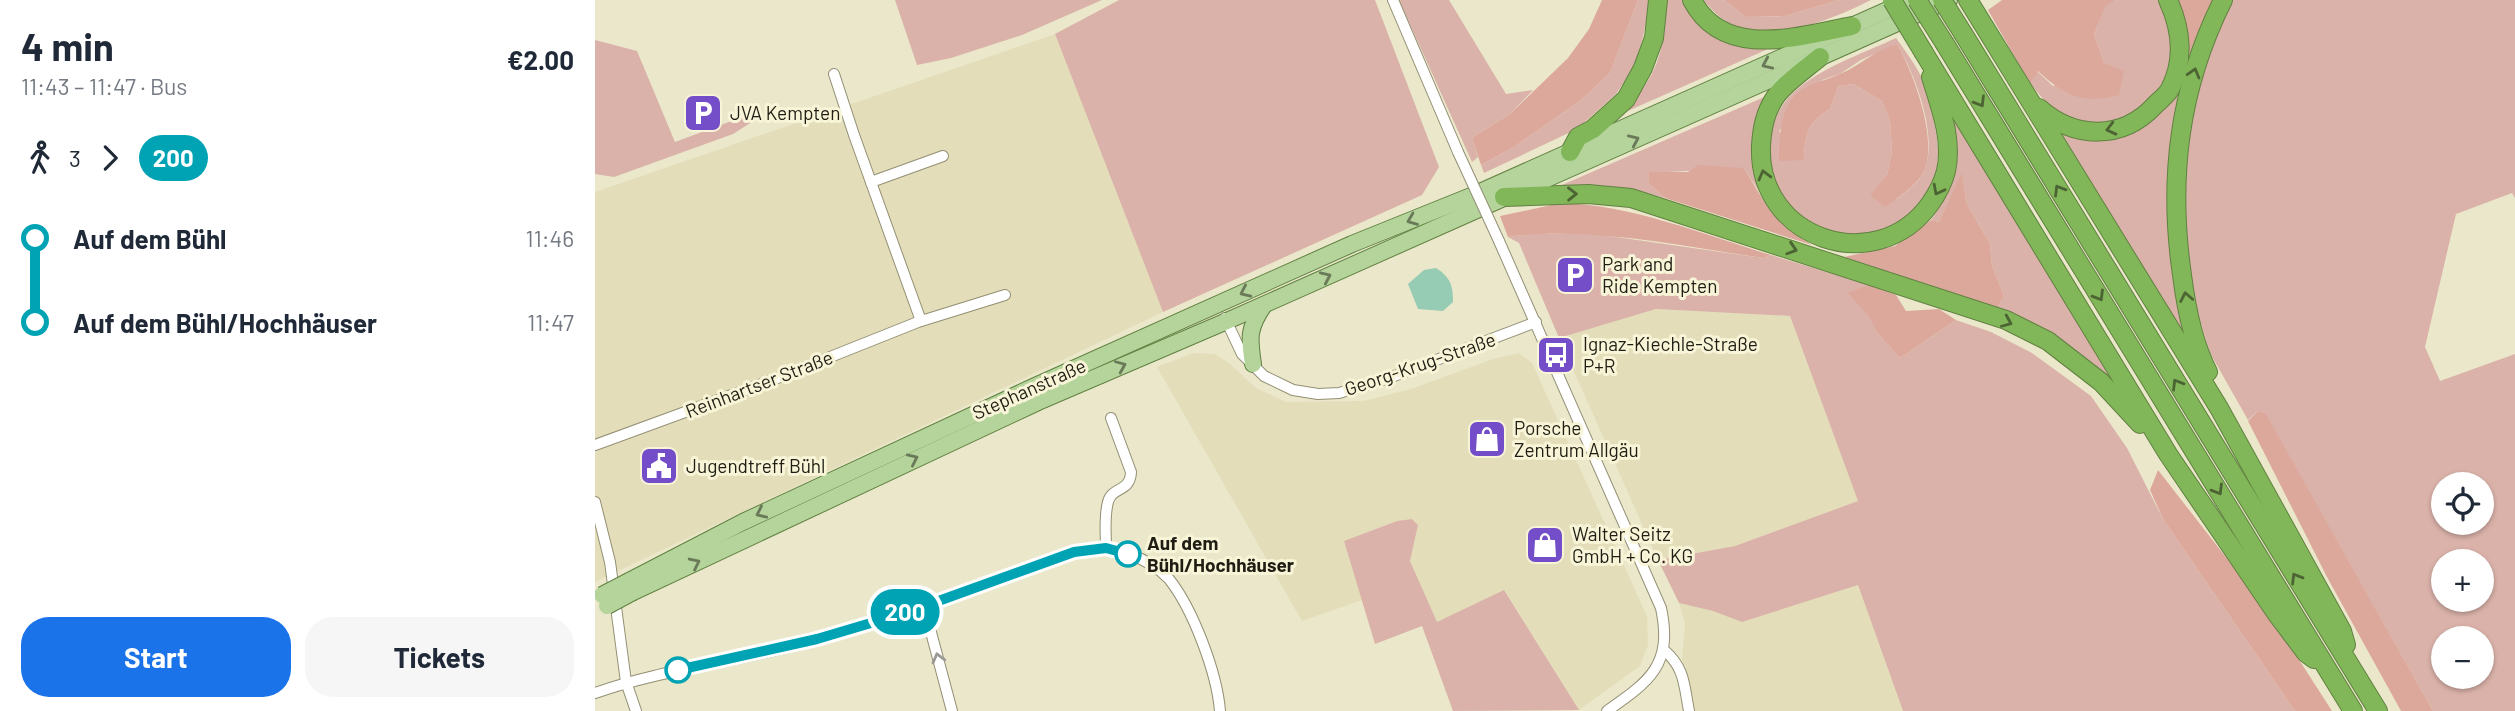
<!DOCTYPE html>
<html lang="en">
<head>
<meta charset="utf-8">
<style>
	body { margin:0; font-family:Barlow,sans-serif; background:#f6f6f7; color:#1f2937; height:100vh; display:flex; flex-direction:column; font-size:26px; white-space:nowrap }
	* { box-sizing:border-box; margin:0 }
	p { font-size:23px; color:#747a83 }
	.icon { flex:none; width:38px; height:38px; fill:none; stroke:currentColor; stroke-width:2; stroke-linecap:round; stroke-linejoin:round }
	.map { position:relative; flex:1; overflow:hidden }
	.sheet { display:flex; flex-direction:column; background:#fff; width:595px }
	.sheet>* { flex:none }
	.badge { padding:0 14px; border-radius:23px; font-size:24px; line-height:46px }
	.tools { position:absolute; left:1836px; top:472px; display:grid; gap:14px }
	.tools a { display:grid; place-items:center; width:63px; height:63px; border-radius:50%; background:#fff; box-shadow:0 2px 5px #0004; font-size:35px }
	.map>.badge { position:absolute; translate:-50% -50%; box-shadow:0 0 0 4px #fff }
	.legs { display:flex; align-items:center; gap:10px; height:77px; padding:0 21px; font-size:23px }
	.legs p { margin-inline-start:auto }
	.summary { display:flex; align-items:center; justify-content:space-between; height:119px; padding:0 21px }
	h1 { font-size:38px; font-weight:700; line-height:52px }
	.primary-button { display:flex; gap:14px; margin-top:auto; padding:14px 21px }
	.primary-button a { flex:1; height:80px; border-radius:28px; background:#1a73e8; color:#fff; font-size:28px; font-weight:700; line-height:80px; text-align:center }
	.primary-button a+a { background:#f6f6f7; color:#1f2937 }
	ul { padding:0 21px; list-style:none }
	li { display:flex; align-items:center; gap:24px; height:84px; font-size:26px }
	li i { display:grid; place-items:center; width:10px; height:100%; margin:0 9px; background:currentColor }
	li i::after { content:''; width:18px; height:18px; margin:-9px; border:5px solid; border-radius:50%; background:#fff }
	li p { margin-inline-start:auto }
	li:first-child i { background:linear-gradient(#0000 50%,currentColor 0) }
	li:last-child i { background:linear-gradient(currentColor 50%,#0000 0) }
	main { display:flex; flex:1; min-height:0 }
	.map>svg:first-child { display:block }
	.built { fill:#e3deb9 }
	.green { fill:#dab2a9; fill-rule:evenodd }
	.forest { fill:#dca89c }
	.water { fill:#96cbb4 }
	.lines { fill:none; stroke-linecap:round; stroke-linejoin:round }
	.street-casing { stroke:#938f74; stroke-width:12 }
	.primary-casing { stroke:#608141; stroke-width:18 }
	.highway-casing { stroke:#608141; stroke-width:20 }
	.street { stroke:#fff; stroke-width:10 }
	.primary { stroke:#b4d49b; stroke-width:16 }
	.highway { stroke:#82b759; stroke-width:18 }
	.street-bridge-casing { stroke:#938f74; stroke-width:12; stroke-linecap:butt }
	.primary-bridge-casing { stroke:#608141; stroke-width:18; stroke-linecap:butt }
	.highway-bridge-casing { stroke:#608141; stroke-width:20; stroke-linecap:butt }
	.street-bridge { stroke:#fff; stroke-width:10 }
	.primary-bridge { stroke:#b4d49b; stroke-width:16 }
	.highway-bridge { stroke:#82b759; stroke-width:18 }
	.oneway { stroke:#6a7958 }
	.oneway2 { stroke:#4c6333 }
	.oneway3 { stroke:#9b9a95 }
	.line-1-casing { stroke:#fff; stroke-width:16 }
	.line-1 { stroke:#00a3b4; stroke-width:10 }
	.stop-1-dot { fill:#fff; stroke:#00a3b4; stroke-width:3.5 }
	.labels { text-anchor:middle; stroke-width:6; stroke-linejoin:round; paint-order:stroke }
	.poi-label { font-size:19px; fill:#201e14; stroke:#f8f4d7; text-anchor:start }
	.street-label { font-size:19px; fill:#201e14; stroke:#f8f4d7 }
	.stop-label { font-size:19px; font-weight:bold; fill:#201e14; stroke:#f8f4d7; text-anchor:start }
</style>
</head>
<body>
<main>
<section class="sheet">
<div class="summary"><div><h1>4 min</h1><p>11:43 – 11:47 · Bus</p></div><b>€2.00</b></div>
<div class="legs"><svg class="icon" aria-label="walk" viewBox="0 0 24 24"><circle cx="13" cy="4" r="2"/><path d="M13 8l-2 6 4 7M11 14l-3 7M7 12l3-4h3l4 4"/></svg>3<svg class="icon" aria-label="forward" viewBox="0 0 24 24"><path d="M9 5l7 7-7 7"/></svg><b class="badge" style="background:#00a3b4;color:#fff">200</b></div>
<ul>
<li><i style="color:#00a3b4"></i><b>Auf dem Bühl</b><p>11:46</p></li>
<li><i style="color:#00a3b4"></i><b>Auf dem Bühl/Hochhäuser</b><p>11:47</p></li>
</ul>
<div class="primary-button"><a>Start</a><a>Tickets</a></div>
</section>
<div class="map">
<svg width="1920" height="711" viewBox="0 0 1920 711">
	<rect width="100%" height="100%" fill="#ebe7ca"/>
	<g class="built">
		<path d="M460,34L568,312L0,582V192Z"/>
		<path d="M1061,309L1195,316L1263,501L1140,546L1063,560L964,338Z"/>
		<path d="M598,353L620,354L634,363L661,388L691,402L769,401L816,389L898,359L924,353L937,363L1052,616L1053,645L1045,666L984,710L910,591L842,623L815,561L823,525L817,519L802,521L749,541L767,600L707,621L562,367Z"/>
		<path d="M1263,585L1308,711H1099L1091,667L1087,660L1090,623L1084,603L1119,611L1147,622Z"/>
	</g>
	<g class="green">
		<path d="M300,0H507L427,35L356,58L322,65Z"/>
		<path d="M524,0H780L844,167L827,195L568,312L460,34Z"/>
		<path d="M804,0H854L911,94L938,90L916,113L877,138L883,157L877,162Z"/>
		<path d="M1043,0H1055L1048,37L1039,67L1021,94L982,129L889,173L886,165L919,147L956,121L985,101L1015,73Z"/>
		<path d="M1071,0H1089L1109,25L1143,45L1173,49L1026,114C1064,75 1069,53 1071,0Z"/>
		<path d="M1108,0H1129L1151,17L1190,16L1244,0H1276C1238,19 1190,39 1146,28C1131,25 1118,11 1108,0Z"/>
		<path d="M1521,0H1564L1567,4C1573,24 1580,41 1577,62C1568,111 1508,136 1466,115C1454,109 1444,93 1435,84L1442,71L1458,86L1509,63L1499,34L1511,4Z"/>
		<path d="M1638,0H1920V198L1917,193L1861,214L1830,347L1845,381L1920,354V711H1838L1671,415L1663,411L1653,420L1615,353L1597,294L1588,231L1591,138L1612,58ZM1848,485H1886V523H1848ZM1848,562H1886V600H1848ZM1848,639H1886V677H1848Z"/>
		<path d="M1301,38C1308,48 1316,58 1322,69C1328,78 1330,89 1333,99C1346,143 1352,183 1313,217C1299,229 1278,236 1260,237C1253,237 1245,233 1239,231C1224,227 1208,220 1197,209C1167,178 1167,122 1198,93C1224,68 1269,53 1301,38ZM1302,44C1320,74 1344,137 1329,171C1325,182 1311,192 1302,199L1276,195L1292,175L1297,151L1295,121L1287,101L1258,84L1243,86L1235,109C1212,122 1210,135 1209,160L1184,131L1227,80L1245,74L1266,60Z"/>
		<path d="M0,40L42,51L80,142L158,113L160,120L138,134L19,177L0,174Z"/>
		<path d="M1589,82C1562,181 1571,256 1598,353L1464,132C1522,151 1556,130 1589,82Z"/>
		<path d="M1174,95L1159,134V165L1165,193L1149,168L1054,173L1053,183L1070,198L1038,189L967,185Z"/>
		<path d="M1358,113L1523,388C1486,353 1451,327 1402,308L1409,296L1397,266L1395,244L1371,202L1367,174L1344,222L1336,220C1364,179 1365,160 1358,113Z"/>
		<path d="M936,234H1000L1168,258L1176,255L1274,285L1253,294L1275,316L1283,334L1305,358L1361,320L1396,332L1437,353L1496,396L1532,448L1568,519L1700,711H1308L1263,585L1147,622L1118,611L1084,603L1063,560L1140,546L1263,501L1195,316L1061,309L964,338L924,243L913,237Z"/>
		<path d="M817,519L823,525L815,561L842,622L909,590L984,710L858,711L827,626L780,644L749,541L802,521Z"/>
	</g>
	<g class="forest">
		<path d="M1007,0H1043L1015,73L985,101L956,121L919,147L886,165L877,138L916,113L973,58L994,29Z"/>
		<path d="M1129,0H1244L1190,16L1151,17Z"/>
		<path d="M1407,0H1521L1511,5L1499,34L1509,63L1529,71L1524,95C1489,105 1468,95 1443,71L1435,84L1393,10Z"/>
		<path d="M1583,0H1620L1589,82C1595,53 1596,28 1583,0Z"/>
		<path d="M1302,44C1318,71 1346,146 1327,175C1318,188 1303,198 1290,207L1275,195L1292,175L1297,151L1295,121L1287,101L1258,84L1243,86L1235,109C1212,122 1210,135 1209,160L1184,161C1184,139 1185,105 1205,91C1217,82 1232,80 1245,74C1266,65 1278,51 1302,44Z"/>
		<path d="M1103,165L1149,168C1173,207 1175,220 1217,245L1070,198L1053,183L1054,172H1093Z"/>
		<path d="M1367,172L1371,202L1395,244L1397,266L1409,296L1402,308L1249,257L1300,246L1336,220L1344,222Z"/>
		<path d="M966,203C1034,204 1110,235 1176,255L1168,258C1084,246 997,226 913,237L905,216Z"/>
		<path d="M1274,285L1301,295L1311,311L1344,309L1361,320L1305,358L1283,334L1274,316L1252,293Z"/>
		<path d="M1663,411L1671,414L1838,711H1806L1732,577L1653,421Z"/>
		<path d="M1563,470L1672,610L1737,711H1700L1568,519L1555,490Z"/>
	</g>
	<path class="water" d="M841,268C855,277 858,285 858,302L848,311L823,309L813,284L829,270Z"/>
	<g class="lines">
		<defs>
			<g id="street">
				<path d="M798,0L863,152"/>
				<path d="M239,74L259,135L326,321"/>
				<path d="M276,182L348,156"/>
				<path d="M904,241L1066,608C1078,665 1055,681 1012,711"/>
				<path d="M630,318L647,354L669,376L698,390L723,394L744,393L794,378L941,322"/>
				<path d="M0,445L175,381L323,322L410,295"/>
				<path d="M0,502L15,562L31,682L41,711"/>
				<path d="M511,548C511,534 509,516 513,502C517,486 535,493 536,472L516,418"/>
				<path d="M329,606L357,711"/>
				<path d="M1069,650C1090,668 1089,685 1094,711"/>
				<path d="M0,693C62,671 127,664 190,648C262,630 333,605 402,580C443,565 490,537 534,554C548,559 564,568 574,579C598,609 622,673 625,711"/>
			</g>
			<g id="primary">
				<path d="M658,364C654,338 653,328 669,305"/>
				<path d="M34,581L148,522L438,387L757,244L876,196L1315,0"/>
				<path d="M38,592L443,402L632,321L1354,0"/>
			</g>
			<g id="highway">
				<path d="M1097,0C1129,61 1204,36 1257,26"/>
				<path d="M1373,0L1624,408L1747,631L1751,645"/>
				<path d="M1369,35L1783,711"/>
				<path d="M1350,44L1758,711"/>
				<path d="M1329,53L1573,454L1681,613L1711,653L1719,659"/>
				<path d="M1225,57C1211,69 1192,81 1181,96C1170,112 1167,128 1166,146C1162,239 1281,279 1335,204C1342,194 1348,183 1351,171C1358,139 1345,107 1336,77"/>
				<path d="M1444,108C1479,139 1527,141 1560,105C1565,100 1572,95 1575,89C1590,60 1586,28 1573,0"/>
				<path d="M975,152L983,137L998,129L1031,99L1048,68L1059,38L1063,0"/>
				<path d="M909,197L993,194L1036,198L1411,320L1453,341L1506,382L1545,424"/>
				<path d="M1613,372C1598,343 1591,307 1587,275C1573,178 1584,88 1628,0"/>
			</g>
		</defs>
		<use href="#street" class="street-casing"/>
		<use href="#primary" class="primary-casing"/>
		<use href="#highway" class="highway-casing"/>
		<use href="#street" class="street"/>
		<use href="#primary" class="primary"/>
		<use href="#highway" class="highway"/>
		<defs>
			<path id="street-bridge" d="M863,152L904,241"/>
			<g id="primary-bridge">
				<path d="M7,595L34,581"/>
				<path d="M12,606L38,592"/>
			</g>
			<g id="highway-bridge">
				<path d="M1297,0L1329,53"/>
				<path d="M1322,0L1350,44"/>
				<path d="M1347,0L1369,35"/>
			</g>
		</defs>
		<use href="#street-bridge" class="street-bridge-casing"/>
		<use href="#primary-bridge" class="primary-bridge-casing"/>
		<use href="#highway-bridge" class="highway-bridge-casing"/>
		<use href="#street-bridge" class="street-bridge"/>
		<use href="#primary-bridge" class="primary-bridge"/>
		<use href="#highway-bridge" class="highway-bridge"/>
	</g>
	<defs><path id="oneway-chevron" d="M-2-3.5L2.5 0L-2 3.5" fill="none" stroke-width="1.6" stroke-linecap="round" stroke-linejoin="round" transform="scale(1.75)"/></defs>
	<g class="oneway">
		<use href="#oneway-chevron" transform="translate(1172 64) rotate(156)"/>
		<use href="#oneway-chevron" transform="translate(1039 140) rotate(-24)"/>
		<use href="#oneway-chevron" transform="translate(817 220) rotate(158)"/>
		<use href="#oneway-chevron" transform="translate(731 277) rotate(-24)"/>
		<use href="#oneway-chevron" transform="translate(650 292) rotate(155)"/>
		<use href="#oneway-chevron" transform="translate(526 366) rotate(-23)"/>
		<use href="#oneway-chevron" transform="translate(318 459) rotate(-25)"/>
		<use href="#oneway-chevron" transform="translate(166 513) rotate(155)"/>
		<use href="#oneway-chevron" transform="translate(100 563) rotate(-26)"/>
	</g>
	<g class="oneway2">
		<use href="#oneway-chevron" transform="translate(1599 73) rotate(-74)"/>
		<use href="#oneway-chevron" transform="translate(1385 102) rotate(59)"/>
		<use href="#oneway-chevron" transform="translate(1516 129) rotate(166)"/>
		<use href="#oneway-chevron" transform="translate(1169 175) rotate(-105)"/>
		<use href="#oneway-chevron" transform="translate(1343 190) rotate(117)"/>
		<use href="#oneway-chevron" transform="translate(1464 190) rotate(-121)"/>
		<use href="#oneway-chevron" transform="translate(977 194) rotate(-1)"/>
		<use href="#oneway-chevron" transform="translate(1197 249) rotate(18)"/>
		<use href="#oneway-chevron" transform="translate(1504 296) rotate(59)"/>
		<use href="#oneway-chevron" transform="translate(1591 297) rotate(-101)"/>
		<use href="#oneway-chevron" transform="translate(1412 322) rotate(23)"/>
		<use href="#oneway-chevron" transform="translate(1582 384) rotate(-121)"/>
		<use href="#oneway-chevron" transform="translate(1623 490) rotate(59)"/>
		<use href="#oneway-chevron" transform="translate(1701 578) rotate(-121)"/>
	</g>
	<use class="oneway3" href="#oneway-chevron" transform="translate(343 658) rotate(-105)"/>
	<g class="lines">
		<defs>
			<path id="line-1" d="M83,670L222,639L313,612L479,552L511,548L533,554"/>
		</defs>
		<use href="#line-1" class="line-1-casing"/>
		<use href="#line-1" class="line-1"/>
	</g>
	<defs>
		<symbol id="parking-square" viewBox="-11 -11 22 22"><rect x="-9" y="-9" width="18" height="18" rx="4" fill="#744ec8" stroke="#f8f4d7"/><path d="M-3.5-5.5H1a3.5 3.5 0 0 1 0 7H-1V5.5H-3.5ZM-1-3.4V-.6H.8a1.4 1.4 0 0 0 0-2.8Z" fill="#fff"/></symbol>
		<symbol id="bus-square" viewBox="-11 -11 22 22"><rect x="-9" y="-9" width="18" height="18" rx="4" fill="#744ec8" stroke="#f8f4d7"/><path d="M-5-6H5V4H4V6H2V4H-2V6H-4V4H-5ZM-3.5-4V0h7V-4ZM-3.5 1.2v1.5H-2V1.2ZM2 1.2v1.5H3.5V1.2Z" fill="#fff"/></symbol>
		<symbol id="shop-square" viewBox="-11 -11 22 22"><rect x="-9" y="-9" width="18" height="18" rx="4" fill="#744ec8" stroke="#f8f4d7"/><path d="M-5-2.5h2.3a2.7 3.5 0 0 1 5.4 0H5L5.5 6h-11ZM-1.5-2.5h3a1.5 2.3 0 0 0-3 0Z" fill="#fff"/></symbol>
		<symbol id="civic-square" viewBox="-11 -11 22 22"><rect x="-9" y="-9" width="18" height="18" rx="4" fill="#744ec8" stroke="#f8f4d7"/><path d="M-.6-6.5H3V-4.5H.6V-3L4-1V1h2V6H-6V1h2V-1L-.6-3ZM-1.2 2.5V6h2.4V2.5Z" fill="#fff"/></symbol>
	</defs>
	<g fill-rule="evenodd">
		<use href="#parking-square" x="86" y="91" width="44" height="44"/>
		<use href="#parking-square" x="958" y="253" width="44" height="44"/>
		<use href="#bus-square" x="939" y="333" width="44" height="44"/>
		<use href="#shop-square" x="870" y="417" width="44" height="44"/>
		<use href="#civic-square" x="42" y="444" width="44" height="44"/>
		<use href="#shop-square" x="928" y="523" width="44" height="44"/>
	</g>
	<g class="stop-1-dot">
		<circle cx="533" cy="554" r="12"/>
		<circle cx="83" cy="670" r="12"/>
	</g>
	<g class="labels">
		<g class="poi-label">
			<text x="135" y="120">JVA Kempten</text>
			<text x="1007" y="271">Park and<tspan x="1007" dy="22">Ride Kempten</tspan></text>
			<text x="988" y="351">Ignaz-Kiechle-Straße<tspan x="988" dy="22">P+R</tspan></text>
			<text x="919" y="435">Porsche<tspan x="919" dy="22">Zentrum Allgäu</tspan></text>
			<text x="91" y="473">Jugendtreff Bühl</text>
			<text x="977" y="541">Walter Seitz<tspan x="977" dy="22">GmbH + Co. KG</tspan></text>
		</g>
		<g class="street-label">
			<text transform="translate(825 364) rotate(-19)" y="7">Georg-Krug-Straße</text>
			<text transform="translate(164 384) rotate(-21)" y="7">Reinhartser Straße</text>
			<text transform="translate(434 389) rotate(-24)" y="7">Stephanstraße</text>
		</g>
		<g class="stop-label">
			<text x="552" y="550">Auf dem<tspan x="552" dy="22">Bühl/Hochhäuser</tspan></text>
		</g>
	</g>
</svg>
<div class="tools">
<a><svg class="icon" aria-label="locate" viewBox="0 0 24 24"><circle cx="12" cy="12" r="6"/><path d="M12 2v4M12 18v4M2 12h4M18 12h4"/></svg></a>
<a>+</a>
<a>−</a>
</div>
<b class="badge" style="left:310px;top:612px;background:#00a3b4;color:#fff">200</b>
</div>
</main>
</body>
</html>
